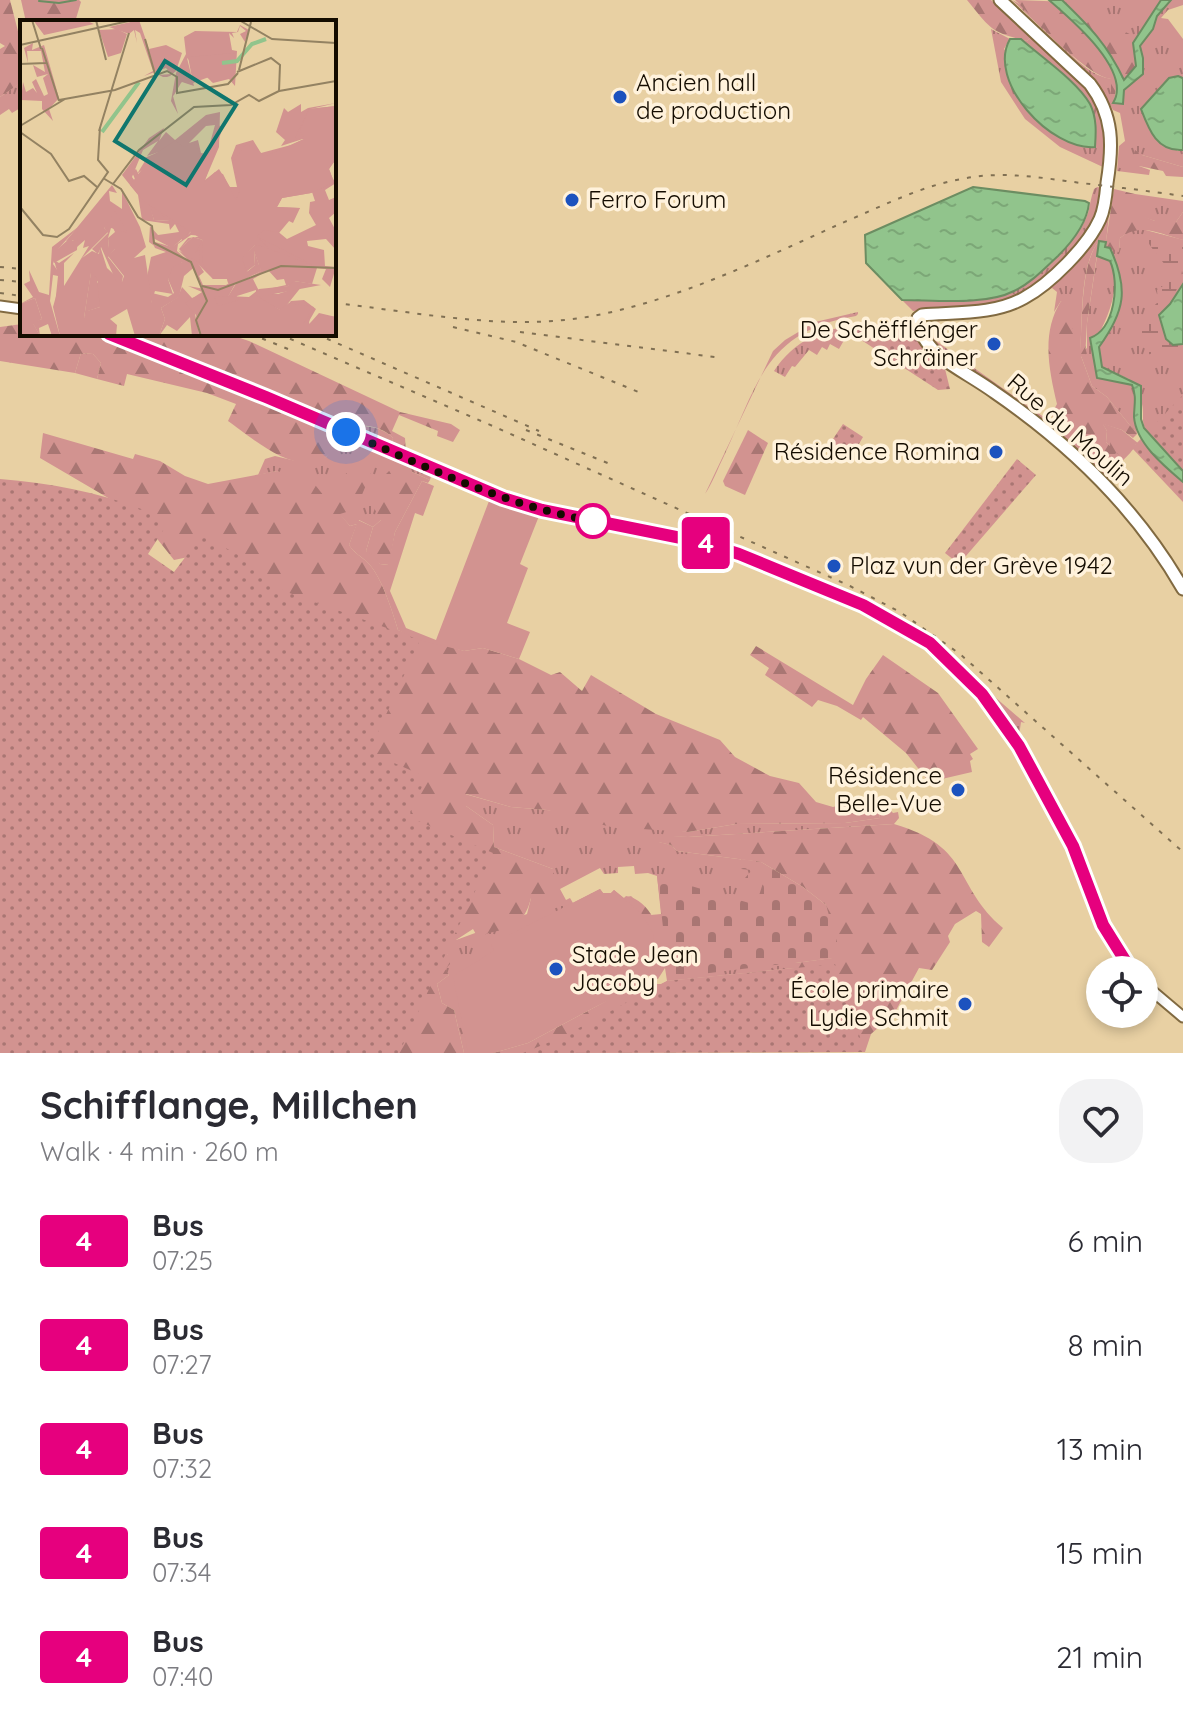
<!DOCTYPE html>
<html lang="en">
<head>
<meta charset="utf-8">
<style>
	body { margin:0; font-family:Quicksand,sans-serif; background:#f2f2f3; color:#2b2b33; height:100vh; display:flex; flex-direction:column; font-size:30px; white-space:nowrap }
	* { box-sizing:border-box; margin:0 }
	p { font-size:26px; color:#7c7c81 }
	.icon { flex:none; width:44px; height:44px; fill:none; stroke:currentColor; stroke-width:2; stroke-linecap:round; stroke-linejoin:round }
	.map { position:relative; height:1053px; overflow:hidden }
	.sheet { display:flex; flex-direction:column; background:#fff; flex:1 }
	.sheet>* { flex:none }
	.badge { padding:0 16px; border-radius:6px; font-size:28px; line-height:52px }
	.tools { position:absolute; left:1086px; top:956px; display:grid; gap:16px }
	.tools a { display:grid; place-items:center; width:72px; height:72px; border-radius:50%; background:#fff; box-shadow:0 4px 12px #0003; font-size:40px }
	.you { position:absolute; width:40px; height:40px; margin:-20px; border:6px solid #fff; border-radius:50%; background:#1a73e8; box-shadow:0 0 0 12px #1a73e833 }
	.map>.badge { position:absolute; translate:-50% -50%; box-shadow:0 0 0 4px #fff }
	.round { display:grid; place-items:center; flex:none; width:84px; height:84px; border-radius:32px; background:#f2f2f3 }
	.head { display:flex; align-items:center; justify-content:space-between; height:136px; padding:0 40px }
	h1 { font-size:38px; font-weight:700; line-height:60px }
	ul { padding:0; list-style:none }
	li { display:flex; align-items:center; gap:24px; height:104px; padding:0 40px }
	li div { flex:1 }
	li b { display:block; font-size:30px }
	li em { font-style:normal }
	li .badge { min-width:88px; font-weight:700; text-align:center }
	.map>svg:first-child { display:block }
	.grass { fill:url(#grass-tufts); fill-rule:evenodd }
	.forest { fill:url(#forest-firs) }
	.wetland { fill:url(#wetland-marsh) }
	.cemetery { fill:url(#cemetery-stones) }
	.park { fill:url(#park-dots) }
	.garden { fill:#d29390 }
	.water { fill:url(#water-ripples); stroke:#6c8d62; stroke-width:2 }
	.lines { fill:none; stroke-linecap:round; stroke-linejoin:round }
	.stream { stroke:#6c8d62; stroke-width:2 }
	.tertiary-casing { stroke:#816a41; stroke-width:13 }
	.secondary-casing { stroke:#816a41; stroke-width:15 }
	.tertiary { stroke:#fff; stroke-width:9 }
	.secondary { stroke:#fff; stroke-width:11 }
	.rail { stroke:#807053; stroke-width:2; stroke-dasharray:4 8; stroke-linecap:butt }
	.line-casing { stroke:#fff; stroke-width:18 }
	.line { stroke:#e6007e; stroke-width:12 }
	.walk { stroke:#140c00; stroke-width:8; stroke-dasharray:0 14.4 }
	.poi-dot { fill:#1c52be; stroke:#fff2dc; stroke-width:3 }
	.stop-dot { fill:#fff; stroke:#e6007e; stroke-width:4 }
	.labels { text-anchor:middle; stroke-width:7; stroke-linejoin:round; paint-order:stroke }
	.poi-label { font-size:24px; fill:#140c00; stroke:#fff2dc; text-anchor:start }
	.street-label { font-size:24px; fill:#140c00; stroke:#fff2dc }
	.inset-river { fill:none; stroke:#91c48c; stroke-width:4 }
	.inset-road { fill:none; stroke:#938262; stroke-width:2 }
	.view { fill:#0f766e; fill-opacity:0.15; stroke:#0f766e; stroke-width:4 }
	.inset-edge { fill:none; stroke:#140c00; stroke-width:4 }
</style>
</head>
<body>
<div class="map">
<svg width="1183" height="1053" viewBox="0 0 1183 1053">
	<defs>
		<pattern id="grass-tufts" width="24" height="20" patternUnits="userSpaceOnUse" patternTransform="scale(2)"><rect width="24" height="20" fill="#d29390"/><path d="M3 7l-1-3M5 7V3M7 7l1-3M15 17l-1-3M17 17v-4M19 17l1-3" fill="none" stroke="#a97673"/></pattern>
		<pattern id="forest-firs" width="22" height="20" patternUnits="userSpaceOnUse" patternTransform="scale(2)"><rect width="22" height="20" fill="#d29390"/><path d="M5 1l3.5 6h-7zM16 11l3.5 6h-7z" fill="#a97673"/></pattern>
		<pattern id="wetland-marsh" width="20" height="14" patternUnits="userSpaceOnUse" patternTransform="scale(2)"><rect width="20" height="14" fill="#d29390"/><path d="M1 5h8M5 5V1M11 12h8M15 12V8" fill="none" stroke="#a97673"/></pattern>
		<pattern id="cemetery-stones" width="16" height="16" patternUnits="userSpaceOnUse" patternTransform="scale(2)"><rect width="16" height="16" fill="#d29390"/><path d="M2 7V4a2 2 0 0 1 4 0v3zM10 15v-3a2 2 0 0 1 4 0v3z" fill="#a97673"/></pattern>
		<pattern id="park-dots" width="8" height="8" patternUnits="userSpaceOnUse" patternTransform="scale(2)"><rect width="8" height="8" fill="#d29390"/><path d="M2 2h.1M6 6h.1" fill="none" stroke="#a97673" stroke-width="1.8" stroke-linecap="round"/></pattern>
		<pattern id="water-ripples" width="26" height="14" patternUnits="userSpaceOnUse" patternTransform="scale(2)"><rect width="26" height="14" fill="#91c48c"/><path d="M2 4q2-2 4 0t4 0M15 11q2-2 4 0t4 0" fill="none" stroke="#7ca777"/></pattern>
	</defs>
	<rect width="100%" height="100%" fill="#e8d0a3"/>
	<g class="grass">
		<path d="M1012,0C1046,16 1073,73 1111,79V98L1123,104L1124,90C1138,79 1145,64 1140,46L1153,29L1157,16L1171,0H1183V5L1168,10L1161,18L1168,19L1183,39V78L1178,76L1177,151L1183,150V167L1142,155L1139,166L1150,170L1149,175L1117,171L1119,146L1125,141L1120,113L1113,110L1096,80Z"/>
		<path d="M1062,0H1161L1133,43L1099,37Z"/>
		<path d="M991,29L1010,39L1004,49L1095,147C1096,133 1097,117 1090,104C1076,81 1041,57 1021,39L1027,41L1031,37C1059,63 1099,88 1106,129C1107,141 1105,155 1105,168L1060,147L1025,119L1001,82Z"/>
		<path d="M20,83L22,107L12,113L9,109L0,115V97Z"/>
		<path d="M1097,187L1103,188C1101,198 1100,210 1096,218C1079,252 1031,297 994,305C968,310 939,309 913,311L902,300C930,300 967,304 995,298C1028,291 1077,245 1088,213C1090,205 1091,197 1094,189Z"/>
		<path d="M1112,189L1106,242L1099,241C1079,265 1083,322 1080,353L1087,348V323L1097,256L1110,261C1121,286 1110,312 1099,334C1094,345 1097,365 1097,378L1132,385C1138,400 1135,418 1137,434L1107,397L1092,386L1061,301L1054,312L1057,292L1052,288L1027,303L997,315L941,319L939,322L933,318L1012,308L1094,240L1105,221Z"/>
		<path d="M1135,194L1183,201V212L1176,222L1155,221L1127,212L1126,197H1135Z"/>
		<path d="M1132,229H1142L1183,240V284L1170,304L1173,345L1183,344V433L1150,436C1139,422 1145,418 1142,404C1139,396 1133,387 1129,379L1102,367L1099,347C1124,312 1129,288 1110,248L1119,251L1120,238Z"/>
		<path d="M858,312V314L856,316C766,331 758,383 724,456C718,468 712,484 705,494L773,351L785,340L815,322Z"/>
		<path d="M856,325L852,334L847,335L839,349L830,344L827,350L822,347L817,355L809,350L795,367L792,366L785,377L774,371C794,341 821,329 856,325Z"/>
		<path d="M926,325L932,327L930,332L936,341L1055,425L1056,434C1020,409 942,364 924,328Z"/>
		<path d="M81,353L93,354L101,363L97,379L75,373Z"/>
		<path d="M1102,423L1122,430L1139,444H1136C1130,458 1114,464 1108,479L1099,471L1109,459L1111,447L1106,442L1107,431Z"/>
		<path d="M340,425C358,426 380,424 393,438L392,446Z"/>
		<path d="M339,440L360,447L362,445L431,476L430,480L412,472L382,499L381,520L373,527L359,520L357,524L350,526L324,497L277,471L258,475L265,459L275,456L296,461L326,457Z"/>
		<path d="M974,679L1025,723L1021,722L1019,736Z"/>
		<path d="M465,794L511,807L547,810L688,832L736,824L845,823L880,818L876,795L893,813L898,812L899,818L894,824L688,837L659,836V842L671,845L677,851L761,862L832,958L795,963V968L667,981L665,968L658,979L646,975L645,980L657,984L647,983L493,1053H464L454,1010L442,1003L437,984L449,975L444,969L447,955L456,940L527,914L531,898L553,869L494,847L493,825L466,806ZM634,866L635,874L648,873L657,876L661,914L651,915L631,896L624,898L614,890L611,893H603L600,889L573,903L570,898L566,900L560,889L600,868L604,874L618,873V867Z"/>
	</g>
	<g class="forest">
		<path d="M0,0H10L22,47V88L19,84L0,97V49L5,46L0,43Z"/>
		<path d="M21,0H79L81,2L75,22H26Z"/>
		<path d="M967,0H991L1031,37L1027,41C990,32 991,29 967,0Z"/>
		<path d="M1015,0L1072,2L1110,33L1117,28L1136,37L1133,43L1136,66L1125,79L1117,83L1114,102L1111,99V79C1085,75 1036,20 1015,0Z"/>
		<path d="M1135,150L1142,155L1183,167V177L1166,176L1163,171L1139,166L1133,159Z"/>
		<path d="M1114,189L1135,194V197L1127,199V211L1136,204L1141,203L1145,217L1155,221L1160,216L1176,222L1183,212V240C1159,234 1141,222 1120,238L1119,252L1105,247Z"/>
		<path d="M1099,241L1087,323L1085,359L1081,356L1092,386L1107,397L1137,434L1133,438L1122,430L1103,424L1107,431L1106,442L1110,446L1111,437L1116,438L1126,451L1121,455L1116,453L1099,471L1056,434L1055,425L1057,420L1051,415L1057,404C1049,370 1041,333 1061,301L1065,305L1080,350C1083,320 1080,264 1099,241Z"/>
		<path d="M22,324V334H228L249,341L400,412L451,424L460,430L453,442L437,436L438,431L399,415L392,431L405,438L406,452L392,446L393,438C378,422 352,425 332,424L364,440L361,447L339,440C336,445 332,451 328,455C300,481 251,437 228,421L236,404L207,393L127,374L124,386L97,379L101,363L93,354L81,353L75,373L0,361V327Z"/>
		<path d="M748,430L768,443L745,495L725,486L723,481Z"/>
		<path d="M43,433L133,459L135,454L160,461L185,476L208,484L277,471L312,481L324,496L329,487L362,461L374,466L356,509L340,514L350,526L357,524L349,545C355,554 361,556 368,563C382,577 392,611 398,630L464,651L483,648L519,659L551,675L560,672L582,691L591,675L656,714L720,740L735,757L770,776L799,783L816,802L833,807L876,795L880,818L845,823L736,824L688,832L611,827L547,810L511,807L466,794V806L493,825L494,847L553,869L555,878L543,898H531C523,930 506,928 477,936L473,929L456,940L461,947L447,955L450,964L445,969L449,975L437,984L442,1003L454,1010L464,1053H285L203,554L174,560L139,516L40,458Z"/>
		<path d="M389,471L412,472L430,480L428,483L422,481L395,532L389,565L380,564L366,551L373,527L381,520L371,503L372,499H381L375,485Z"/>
		<path d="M756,646L853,705L866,679L883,655L938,693L978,749L970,754L973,759L970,761L972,772L929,782L906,753L863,717L861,720L837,706L818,700L812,707L765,675L769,668L750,655Z"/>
		<path d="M894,824C973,847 953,886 1003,928L989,947L982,942L981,914L976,911L955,924L948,936L950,942L932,970L919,968L894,1014L871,1034L865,1052L493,1053L528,1043L638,984H661L667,981L795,968V963L832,958L826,905L803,887L761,862L677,851L671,845L658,842L659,835L688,837Z"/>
		<path d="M626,896C651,900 661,932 664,953L660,960H652C659,932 643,916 624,898Z"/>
	</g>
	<path class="wetland" d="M1151,232L1183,240C1183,277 1183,287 1159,315L1173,345L1183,344V356L1163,351L1146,355L1139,320L1158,302L1157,290L1173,279C1169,266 1154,254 1147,240Z"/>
	<path class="cemetery" d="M741,859L761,862L803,887L826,905L837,942L832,958L669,978L657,876L756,905L763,883L745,878L752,870L741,869Z"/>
	<g class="park">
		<path d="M909,323L921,345L945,369L950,389L938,390L852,334L856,325Z"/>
		<path d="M1183,395V502L1132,448Z"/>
		<path d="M843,424L863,437L849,461L839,455L833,439Z"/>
		<path d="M1017,459L1036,475L959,564L945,553Z"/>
		<path d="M0,479C59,484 115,495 169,521L148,554L174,572L202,535L244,558L284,591L420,640L369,752L426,777L409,817L493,853L399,1053H0Z"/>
		<path d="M835,964L865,1052L523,1053L562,1037L667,981Z"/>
	</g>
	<g class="garden">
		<path d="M422,481L434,486L423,516L415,513L390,591L406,628L436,640L489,501L539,516L520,564L528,568L507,623L530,632L519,659L483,648L464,651L420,640L398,630C392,611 382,577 368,563C361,556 354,553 349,545L358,520L373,527L366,551L375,556L380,564L388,565L395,532Z"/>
		<path d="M600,889L603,893H611L614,890L642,914L653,933L655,948L652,960L647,972L638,984L528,1043L493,1053H468L453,976L494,951L491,944Z"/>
	</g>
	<g class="water">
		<path d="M1049,0H1062C1090,27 1107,44 1124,80L1136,66L1133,43L1161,0H1171L1157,16L1153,29L1140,46L1143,58V74L1124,90L1123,104L1113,103C1133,71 1071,19 1049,0Z"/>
		<path d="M1010,39H1021C1041,57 1077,81 1090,104C1097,118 1096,133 1095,147C1051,151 986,81 1010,39Z"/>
		<path d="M1178,76L1183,78V150C1157,152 1149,130 1141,109L1169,78Z"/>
		<path d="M973,187L1085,201L1089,203C1087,223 1072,242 1058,256C1044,269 1031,283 1014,291C985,306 934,300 902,300L866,263L865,235Z"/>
		<path d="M1099,241L1106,242L1105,247L1110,248C1129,289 1125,311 1099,347L1102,367L1141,386V419L1144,428L1183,471V482C1164,466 1136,443 1134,417C1134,405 1137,397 1132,385L1097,378L1090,338C1115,329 1120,283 1110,261L1097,256Z"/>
		<path d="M1183,284V344L1173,345L1166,339L1159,315L1170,304Z"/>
	</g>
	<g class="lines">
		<path class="stream" d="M39,1L59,3L76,0"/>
		<defs>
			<g id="tertiary">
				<path d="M0,306L22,309"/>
				<path d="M109,334L266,397L484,491L542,510L710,544L752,558L863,605L918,635L940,651L965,676L1011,732L1073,846L1103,925L1131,970"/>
				<path d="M1144,984L1183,1017"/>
			</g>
			<path id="secondary" d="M1000,0L1090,84C1114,116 1113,146 1107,183C1106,195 1105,208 1100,219C1088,246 1050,284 1024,298C994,315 955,312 922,315L918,318C918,333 928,345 938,355C956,369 976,379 994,392C1070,444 1137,509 1183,589"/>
		</defs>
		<use href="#tertiary" class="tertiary-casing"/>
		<use href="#secondary" class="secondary-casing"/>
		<use href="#tertiary" class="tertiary"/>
		<use href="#secondary" class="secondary"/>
		<g class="rail">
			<path d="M0,267L22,269"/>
			<path d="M0,280L22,282"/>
			<path d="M0,293L22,296"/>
			<path d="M334,303C417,312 504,331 587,317C674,302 762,259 842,223C883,206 922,185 967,178C1005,171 1043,178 1081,183C1115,187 1149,191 1183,196"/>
			<path d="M453,327L516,342L641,393"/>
			<path d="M520,332L715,357"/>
			<path d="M251,334L288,349"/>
			<path d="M279,334L495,427L850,586L900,612L960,654L1183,852"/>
			<path d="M316,334L539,431"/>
			<path d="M526,430L610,464"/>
		</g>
	</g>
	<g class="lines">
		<defs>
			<path id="line" d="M109,334L266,397L503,498L542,510L701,542L739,554L863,605L930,643L982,694L1019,746L1073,846L1103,925L1131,970"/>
		</defs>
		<use href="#line" class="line-casing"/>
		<use href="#line" class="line"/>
		<path class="walk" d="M346,432C427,467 506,506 593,521"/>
	</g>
	<g class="poi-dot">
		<circle cx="620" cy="97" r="8"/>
		<circle cx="572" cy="200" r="8"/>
		<circle cx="994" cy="344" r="8"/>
		<circle cx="996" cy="452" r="8"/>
		<circle cx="834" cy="566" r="8"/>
		<circle cx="958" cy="790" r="8"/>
		<circle cx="556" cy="969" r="8"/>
		<circle cx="965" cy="1004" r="8"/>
	</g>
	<circle class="stop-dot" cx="593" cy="521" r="16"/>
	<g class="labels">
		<g class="poi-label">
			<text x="636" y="91">Ancien hall<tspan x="636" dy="28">de production</tspan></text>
			<text x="588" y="208">Ferro Forum</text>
			<text x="978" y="338" text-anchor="end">De Schëfflénger<tspan x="978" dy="28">Schräiner</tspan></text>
			<text x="980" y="460" text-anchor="end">Résidence Romina</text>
			<text x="850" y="574">Plaz vun der Grève 1942</text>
			<text x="942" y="784" text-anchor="end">Résidence<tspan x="942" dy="28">Belle-Vue</tspan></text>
			<text x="572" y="963">Stade Jean<tspan x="572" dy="28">Jacoby</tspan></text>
			<text x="949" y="998" text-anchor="end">École primaire<tspan x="949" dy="28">Lydie Schmit</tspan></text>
		</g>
		<g class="street-label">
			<text transform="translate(1070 430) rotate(41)" y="8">Rue du Moulin</text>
		</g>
	</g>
	<g transform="translate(20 20)">
		<rect width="316" height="316" fill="#e8d0a3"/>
		<path d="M119,0L129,29L146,25L162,33L156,51L150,56L147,57H143L139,55L151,54L146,48L124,56L133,51L120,13L115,10L117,23L114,10L109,14L89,7ZM220,5L229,10L225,22L220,14L226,11L220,6L218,12L212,13L214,18L209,13L212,30L217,31L215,66L209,59L193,63L167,38L174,66L162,62L161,63L154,75L153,76L158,94L151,81L156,53L166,34L164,17L175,11L217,12ZM13,23L12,30L24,25L39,78L29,89L33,101L22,89V81L1,80L3,62L6,72L13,68L17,73L12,62L16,59L24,76L28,74L23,58L28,54L17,57L13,45L25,52L21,31H7L8,43L4,28ZM316,83L291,89L282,116L286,118L261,126L265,120L256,112L264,88L268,92L281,84V92L288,88ZM156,130L172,137L163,156L177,135L169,132L179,135L174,174L187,185L193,183L189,179L205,176L201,185L208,190L193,198L216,218L200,231V242L197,246L201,247L193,253L188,247L197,244L194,228V243L187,246L181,232H186L184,216L171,215L158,224L157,231L174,246L159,229L173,217L183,220L180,229V243L189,249L194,256L202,248L206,233L217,258L208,263L204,245L200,253L193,257L178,243L184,252L179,256L183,265H207L214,262L227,259L241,251L234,231L235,245L226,252L221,238L236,224L254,228L229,213L223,203L232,190L239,203L229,207L231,212L256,210L267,219L296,205L289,193L290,182L295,181L292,172L313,159L316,163L305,170L309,180L316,177V192L309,198L316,211V230L306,219L287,221L288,226L304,230L305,246L316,247L310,267L302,259L306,249L297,248L292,264L274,261L276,264L239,273L258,274L282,266L262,291L236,278V270L217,276L215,283L203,279L198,286L195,275L207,278L217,262L184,273L172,246L164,247L162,242L148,259L153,274L135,271L131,283L126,262L131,237L146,232L135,228L131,219V213L132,208L135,222L152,227L162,220L161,218L151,223L140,218L165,216L161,212L169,206L154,200L162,198L154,190L169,199L174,207L168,215L177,205L156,186L139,187L151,201L134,200L125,174L135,171L117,164L112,152L116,149L119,155L126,143L125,147L129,143L139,153L131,143L122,139L141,131L152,137ZM248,250L257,260L264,259L266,265L239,271L233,259ZM58,207L38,229L33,244L40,254L41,272L35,285L38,256L33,255L30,281L40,316H32L28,304L19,308L20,316L12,302L22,299L15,278L0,284L13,277L4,264L10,261L9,250L19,272L29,275L32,227ZM162,267L172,278L184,274L172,279L179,314L172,316L170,297L157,311L147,305L139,316L145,299L141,288L158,277Z" fill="#d29390" fill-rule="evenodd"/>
		<path d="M13,0H65L74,4L24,15ZM316,86V111L309,113L316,115V139L309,149L314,162L291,173L262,178L257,187L280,188L259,213H230L297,247L236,224L222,238L227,252L235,245L234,230L241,251L217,261L208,276L229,277L239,269L268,266L274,261L301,265L238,277L262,291L271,281L284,280L296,289L284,310L299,293L316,297V316L307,310L295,316H197L200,310L192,307L189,314H179L176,295L165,283L182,272L168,266L196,271L216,259L206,233L212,226L204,234L207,259H193L178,244L164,256L159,277L141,288L145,299L139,316H115L107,289L90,299L97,305L96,316H40L33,287L40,262L34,240L39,243L54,233L44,243V266L69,226L63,228L65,220L57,227L55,220L46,221L92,165L97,173L89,171L90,181L102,189V171L120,207L126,227L114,238L125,235L132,283V273L148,277L154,273L148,259L152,248L162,242L173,245L158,230L180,243L179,230L175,233L183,220L173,217L159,229L168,218L184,216L192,233L194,222L198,244L199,231L216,218L193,199L206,190L201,185L205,177L190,179L199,184L197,187L174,174L179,135L173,137V145L168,152L163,155L157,153L167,151L173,142L164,130L149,136L154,151L145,147L140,151L138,139L139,153L129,144L117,154L125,141L135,146L132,138L143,135L142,131L127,136L138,121L123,130L112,157L117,164L135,171L132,177L127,175L134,200L150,201L136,191L139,186H156L177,205L152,228L131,217L136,227L129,222L130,206L138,215L159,212L155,204L150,210L149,204L122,200L118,175L102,155L129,118L144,108L139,121L146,112L155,120L186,95L200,92L199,127L185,160L199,149L210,167H217L211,138L216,125L233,120L241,133L271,125L284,119L275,118L289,89ZM195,105L187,134L181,133L178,120L169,123L186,106ZM233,190L239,202L220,222V213L202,197H210L207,193L223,203ZM90,202L95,212L88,218L89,228L95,229L88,236L104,256L102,262L87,248L80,226L79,234L72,231L62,238L88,212L84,208ZM71,253L78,262L70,273L80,287L67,291L64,298ZM15,278L22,299L13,303L20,316H0V284Z" fill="#d29390" fill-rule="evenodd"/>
		<path d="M97,9L107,14L101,33L88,37L79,10Z" fill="#d29390"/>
		<path d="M214,33L216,49L209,58L192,62L189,57L173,63L168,37ZM316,86V139L309,149L314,162L291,173L262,178L257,187L280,188L273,203L267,200L258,212L243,210L237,217L248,227L234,225L222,238L226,252L240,245L241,251L214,265L208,277L194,276L198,286L236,275L259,290L269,283L294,287L283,304L290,296L289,304L300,295L316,297V316H182L177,305L186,270L209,265L207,259H193L182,243L183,220L125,182L110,165L132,136L156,120L162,127L174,124L185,141L196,105L203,107L184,163L195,152L203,154L216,180L220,170L213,142L226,124L246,136L284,119L280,110L289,89ZM71,252L77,259L80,287L68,291L64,298Z" fill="#d29390"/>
		<path d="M95,191L108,213L91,208L88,218L89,228H96L88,237L103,256L102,262L96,261L81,227L78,234L72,229L88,213L84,208ZM58,211L57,230L34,243V232L49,219L54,221L50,218Z" fill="#d29390"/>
		<path class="inset-river" d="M202,43L217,41L232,24L246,19M82,112L119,62"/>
		<path class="inset-road" d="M12,0L21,29M76,0L86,40M219,0L252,19L316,23M125,19L135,54M0,25L113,0M22,28L39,81M0,44L26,43M219,50L231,2M217,52L251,38L260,45L259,71L316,61M39,80L95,70L147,51L157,57V73L208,64L218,53M0,106L45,79M79,111L109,13M0,112L31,134L49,161L64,156L77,167M83,158L101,169L118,197L132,206L134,223L171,242L187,281L176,300L181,316M93,164L119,130L174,87L211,85L229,75L239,81L259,71M0,187L23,215L37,217L49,209L88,152L78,140L80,107M182,266L198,270L261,246L316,248"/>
		<path class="view" d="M145,41L216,85L166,165L95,121Z"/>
		<rect width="316" height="316" class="inset-edge"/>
	</g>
</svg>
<div class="tools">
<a><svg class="icon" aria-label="locate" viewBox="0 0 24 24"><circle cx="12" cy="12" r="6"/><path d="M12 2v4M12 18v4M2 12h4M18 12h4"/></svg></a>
</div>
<div class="you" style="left:346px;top:432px"></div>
<b class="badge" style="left:706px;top:543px;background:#e6007e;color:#fff">4</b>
</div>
<section class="sheet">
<div class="head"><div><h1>Schifflange, Millchen</h1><p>Walk · 4 min · 260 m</p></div><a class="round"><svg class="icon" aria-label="heart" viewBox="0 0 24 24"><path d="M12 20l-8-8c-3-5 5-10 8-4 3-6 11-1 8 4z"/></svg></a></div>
<ul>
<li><span class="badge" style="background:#e6007e;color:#fff">4</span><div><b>Bus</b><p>07:25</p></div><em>6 min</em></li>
<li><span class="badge" style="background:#e6007e;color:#fff">4</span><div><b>Bus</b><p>07:27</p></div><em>8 min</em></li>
<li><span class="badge" style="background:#e6007e;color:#fff">4</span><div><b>Bus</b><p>07:32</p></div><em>13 min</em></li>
<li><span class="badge" style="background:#e6007e;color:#fff">4</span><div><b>Bus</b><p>07:34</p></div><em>15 min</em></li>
<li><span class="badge" style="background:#e6007e;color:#fff">4</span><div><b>Bus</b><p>07:40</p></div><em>21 min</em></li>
</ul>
</section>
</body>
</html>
